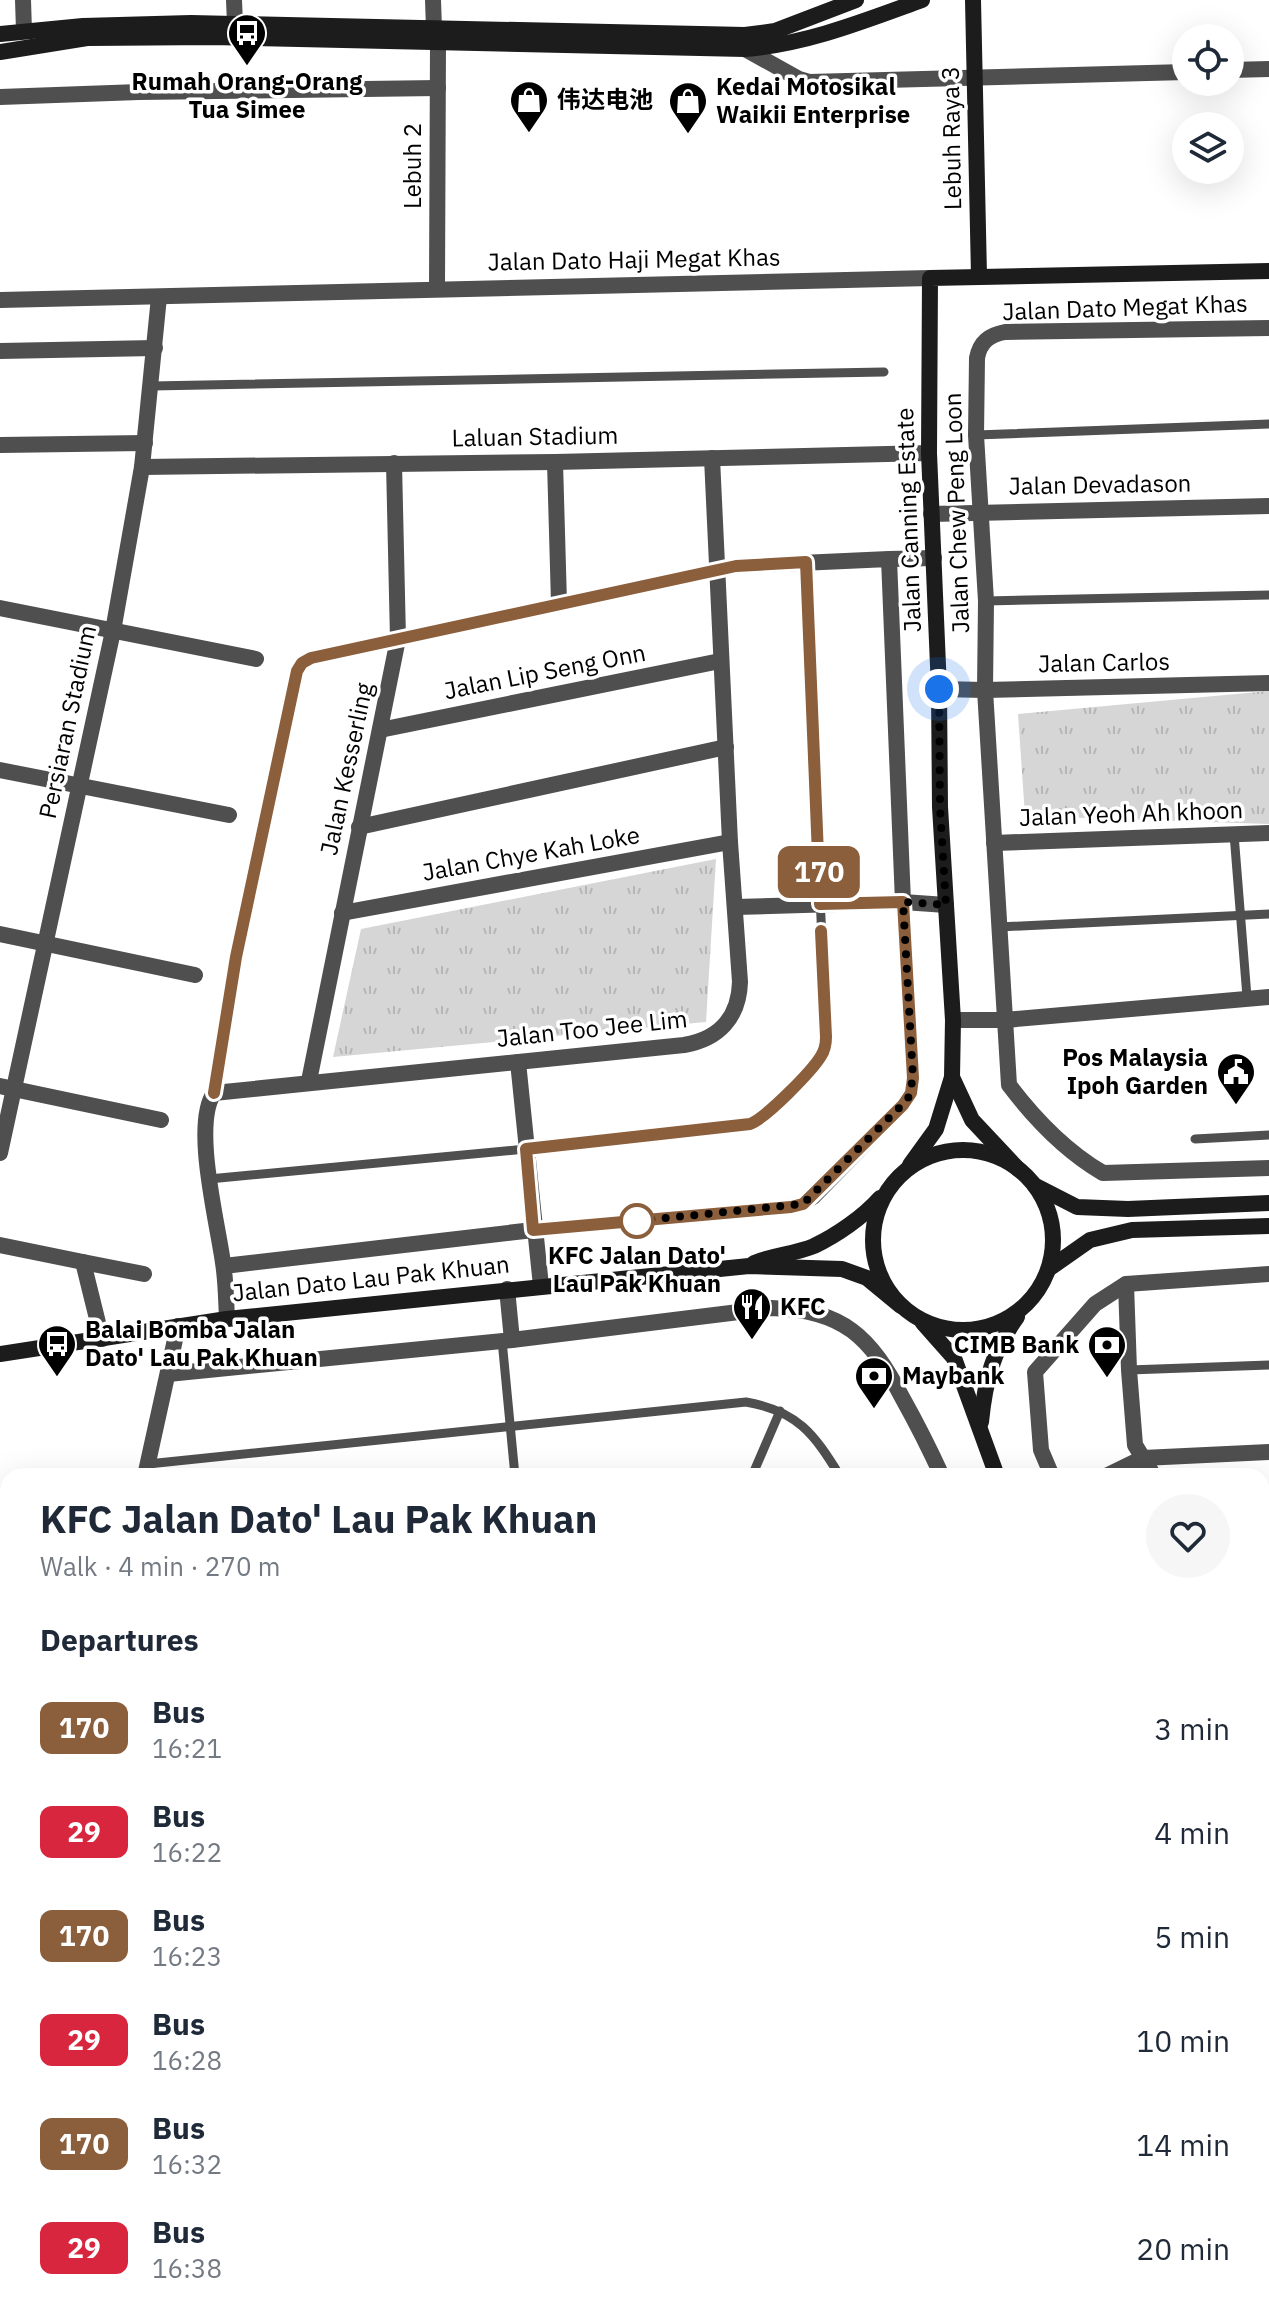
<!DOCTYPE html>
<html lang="en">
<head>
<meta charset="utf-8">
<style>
	body { margin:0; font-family:"IBM Plex Sans","Noto Sans SC",sans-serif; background:#f6f6f7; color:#1f2937; height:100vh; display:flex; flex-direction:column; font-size:30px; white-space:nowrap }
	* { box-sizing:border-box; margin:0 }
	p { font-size:26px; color:#747a83 }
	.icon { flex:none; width:44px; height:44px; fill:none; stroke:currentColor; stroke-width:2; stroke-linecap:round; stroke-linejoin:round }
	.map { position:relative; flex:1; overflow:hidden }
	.sheet { position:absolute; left:0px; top:1468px; width:1270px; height:850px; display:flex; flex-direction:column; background:#fff; border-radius:24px 24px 0 0; box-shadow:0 8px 32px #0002 }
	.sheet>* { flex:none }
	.badge { padding:0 16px; border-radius:12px; font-size:28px; line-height:52px }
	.fabs { position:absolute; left:1172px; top:24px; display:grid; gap:16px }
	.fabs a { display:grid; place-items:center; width:72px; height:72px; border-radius:50%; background:#fff; box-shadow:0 8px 32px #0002; font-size:40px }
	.you { position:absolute; width:40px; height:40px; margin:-20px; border:6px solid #fff; border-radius:50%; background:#1a73e8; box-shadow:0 0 0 12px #1a73e833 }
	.map>.badge { position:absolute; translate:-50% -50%; box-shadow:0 0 0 4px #fff }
	h2 { padding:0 40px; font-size:30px; line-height:72px }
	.round { display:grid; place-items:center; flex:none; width:84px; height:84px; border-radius:42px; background:#f6f6f7 }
	.overview { display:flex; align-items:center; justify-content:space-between; height:136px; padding:0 40px }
	h1 { font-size:38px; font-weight:700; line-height:60px }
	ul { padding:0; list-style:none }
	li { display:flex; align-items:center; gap:24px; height:104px; padding:0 40px }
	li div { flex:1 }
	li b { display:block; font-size:30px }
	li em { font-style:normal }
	li .badge { min-width:88px; font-weight:700; text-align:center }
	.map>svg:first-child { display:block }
	.park { fill:url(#park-tufts) }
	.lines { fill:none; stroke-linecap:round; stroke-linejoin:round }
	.stream { stroke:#9d9d9d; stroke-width:6 }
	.lane { stroke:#4f4f4f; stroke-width:9 }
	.street { stroke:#4f4f4f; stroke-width:16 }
	.secondary { stroke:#1c1c1c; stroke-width:16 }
	.line-casing { stroke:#fff; stroke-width:18 }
	.line { stroke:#8b5e3c; stroke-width:12 }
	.walk { stroke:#000; stroke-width:8; stroke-dasharray:0 14.4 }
	.stop-dot { fill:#fff; stroke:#8b5e3c; stroke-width:4 }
	.labels { text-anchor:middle; stroke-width:7; stroke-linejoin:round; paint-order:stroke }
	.poi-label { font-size:24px; font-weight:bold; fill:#000; stroke:#fff; text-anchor:start }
	.street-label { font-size:24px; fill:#000; stroke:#fff }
	.stop-label { font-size:24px; font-weight:bold; fill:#000; stroke:#fff }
</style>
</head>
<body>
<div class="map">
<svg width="1269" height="2317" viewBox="0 0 1269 2317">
	<defs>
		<pattern id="park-tufts" width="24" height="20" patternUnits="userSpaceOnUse" patternTransform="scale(2)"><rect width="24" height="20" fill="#d6d6d6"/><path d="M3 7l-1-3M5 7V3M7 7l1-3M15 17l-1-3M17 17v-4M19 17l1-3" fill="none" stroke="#b6b6b6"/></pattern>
	</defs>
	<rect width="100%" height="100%" fill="#fff"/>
	<g class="park">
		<path d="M1269,691V824L1025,816L1018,714Z"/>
		<path d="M716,859L706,1022L333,1057L361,929Z"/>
		<path d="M416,2310H496L482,2317H420Z"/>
		<path d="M894,2310H967L970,2317H888Z"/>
	</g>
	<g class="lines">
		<path class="stream" d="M875,2317L880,2310"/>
		<g class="lane">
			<path d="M152,386L884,372"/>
			<path d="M976,435L1269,424"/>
			<path d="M986,601L1269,595"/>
			<path d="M1234,834L1247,997"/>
			<path d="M999,927L1269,914"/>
			<path d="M1195,1139L1269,1135"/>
			<path d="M209,1179L526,1149L744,1125L756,1122L765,1115C784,1095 825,1065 826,1037L806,562"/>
			<path d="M502,1340L515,1476"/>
			<path d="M1129,1370L1269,1365"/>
			<path d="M148,1464L746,1402C798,1411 814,1434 840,1476"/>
			<path d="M752,1476L780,1411"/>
			<path d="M0,1580H8"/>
			<path d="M0,1769L8,1770"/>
			<path d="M0,1806L3,1807"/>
			<path d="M0,2024H8"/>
			<path d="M99,2310L100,2317"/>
			<path d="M299,2310L304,2317"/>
			<path d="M638,2317L642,2310"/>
		</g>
		<g class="street">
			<path d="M23,0L24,31"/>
			<path d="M234,0L235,24"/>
			<path d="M433,0L434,29"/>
			<path d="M745,49L799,79L809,82L1186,72"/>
			<path d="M1230,70L1269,69"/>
			<path d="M0,97L139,92L438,88"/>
			<path d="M437,289L438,43"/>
			<path d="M0,300L930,278"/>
			<path d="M1269,328L1005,332C989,335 980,342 977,358L976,435L986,601L985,690L1009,1085C1034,1118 1067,1152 1103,1173L1269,1168"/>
			<path d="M0,351L155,348"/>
			<path d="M0,445L145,443"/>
			<path d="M555,462L559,603"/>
			<path d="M142,467L555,462L929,453"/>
			<path d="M931,514L1269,506"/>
			<path d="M889,559L934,558"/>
			<path d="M0,608L256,659"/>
			<path d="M939,689L985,690L1269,683"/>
			<path d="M380,730L720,661"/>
			<path d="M0,770L229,815"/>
			<path d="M359,827L726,747"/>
			<path d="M994,843L1269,833"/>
			<path d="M735,907L903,902L946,905"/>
			<path d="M342,913L730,842"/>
			<path d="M0,934L195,975"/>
			<path d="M953,1020H1005L1269,997"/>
			<path d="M518,1062L541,1286"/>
			<path d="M309,1081L398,639L394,463"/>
			<path d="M0,1086L161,1120"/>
			<path d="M214,1093L684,1045C719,1039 739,1017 740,982L730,842L712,458"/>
			<path d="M0,1153L113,631L142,467L159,297"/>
			<path d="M0,1245L83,1262L102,1339"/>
			<path d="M83,1262L144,1274"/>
			<path d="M224,1266L533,1230L798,1206L813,1197L903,1105L911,1093L913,1078L903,902L889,559L736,566L311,658L302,663L297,671L236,957L214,1093C192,1125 218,1224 223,1263C226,1281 226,1300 227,1319"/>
			<path d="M1126,1284L1129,1370L1135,1445L1154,1476"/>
			<path d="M507,1289L512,1340"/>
			<path d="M168,1374L512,1340L771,1308C844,1310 870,1336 903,1399C917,1424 930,1450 942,1476"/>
			<path d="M145,1476L178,1326"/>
			<path d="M1052,1476L1041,1450L1035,1372L1095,1304L1126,1284L1269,1274"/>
			<path d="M1106,1476L1143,1458L1269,1452"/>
			<path d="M1262,1650L1269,1661"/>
			<path d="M1262,1703L1269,1699"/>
			<path d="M1262,1832L1269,1844"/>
			<path d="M1262,1876L1269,1873"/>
			<path d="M1262,2201L1269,2199"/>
			<path d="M0,2232L8,2186"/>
			<path d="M193,2310L198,2317"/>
			<path d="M399,2310L404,2317"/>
			<path d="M0,2313L1,2317"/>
			<path d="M524,2317L532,2310"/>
			<path d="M746,2317L751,2310"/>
			<path d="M856,2317L861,2310"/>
		</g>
		<g class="secondary">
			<path d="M973,0L979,276"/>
			<path d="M0,34L83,26L191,23L745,35L775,31L856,0"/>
			<path d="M0,52L87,38L213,37L745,49C807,44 864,21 922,0"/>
			<circle cx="963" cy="1240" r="90"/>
			<path d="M910,1165L936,1129L952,1077"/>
			<path d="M1018,1169L972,1120L952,1077L953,1020L940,807L939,689L929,453L930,278L1269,271"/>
			<path d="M1036,1186L1077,1207L1128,1209L1269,1203"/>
			<path d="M754,1263C773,1255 795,1254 814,1246C837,1235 863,1217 880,1198"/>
			<path d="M1050,1268L1090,1240L1132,1230L1269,1226"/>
			<path d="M923,1323L954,1358L997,1476"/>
			<path d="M0,1354L227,1319L749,1266L842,1269L867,1278L901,1306"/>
			<path d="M981,1422C985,1381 993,1350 1017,1317"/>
			<path d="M1262,1926L1269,1938"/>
		</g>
	</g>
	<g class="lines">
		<defs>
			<path id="line" d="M214,1093L236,957L297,671L302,663L311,658L736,566L806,562L820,904L903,902L913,1078L911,1093L903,1105L803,1204L791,1207L533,1230L526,1149L750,1124C766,1118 812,1071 821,1056C825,1050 826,1044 826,1037L821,931"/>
		</defs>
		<use href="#line" class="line-casing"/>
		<use href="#line" class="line"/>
		<path class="walk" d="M637,1221L803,1204L908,1099L913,1078L903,902L946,905L940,807L939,689"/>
	</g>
	<defs>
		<symbol id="bus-pin" viewBox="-11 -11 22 30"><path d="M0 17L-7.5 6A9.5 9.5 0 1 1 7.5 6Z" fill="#000" stroke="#fff"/><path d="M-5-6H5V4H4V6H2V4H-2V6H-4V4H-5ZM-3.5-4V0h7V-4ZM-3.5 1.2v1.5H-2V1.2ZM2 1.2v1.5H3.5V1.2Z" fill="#fff"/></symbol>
		<symbol id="shop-pin" viewBox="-11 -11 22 30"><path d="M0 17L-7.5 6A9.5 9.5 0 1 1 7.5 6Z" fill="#000" stroke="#fff"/><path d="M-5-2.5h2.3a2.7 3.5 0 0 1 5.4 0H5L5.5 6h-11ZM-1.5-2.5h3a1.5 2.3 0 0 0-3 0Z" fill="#fff"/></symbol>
		<symbol id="civic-pin" viewBox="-11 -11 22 30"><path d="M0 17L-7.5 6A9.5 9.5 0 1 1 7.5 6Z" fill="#000" stroke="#fff"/><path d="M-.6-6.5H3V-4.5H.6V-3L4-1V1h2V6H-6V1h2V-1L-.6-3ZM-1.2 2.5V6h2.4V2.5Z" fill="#fff"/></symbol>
		<symbol id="restaurant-pin" viewBox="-11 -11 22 30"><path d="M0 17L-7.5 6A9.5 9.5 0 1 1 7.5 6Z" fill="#000" stroke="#fff"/><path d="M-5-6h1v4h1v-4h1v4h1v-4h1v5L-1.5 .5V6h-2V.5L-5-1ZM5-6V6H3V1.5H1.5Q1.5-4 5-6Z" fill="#fff"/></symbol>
		<symbol id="bank-pin" viewBox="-11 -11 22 30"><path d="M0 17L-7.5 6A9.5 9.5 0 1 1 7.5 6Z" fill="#000" stroke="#fff"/><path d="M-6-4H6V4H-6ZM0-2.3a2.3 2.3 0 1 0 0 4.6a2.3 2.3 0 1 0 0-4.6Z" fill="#fff"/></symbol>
	</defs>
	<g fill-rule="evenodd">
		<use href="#bus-pin" x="225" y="11" width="44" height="60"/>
		<use href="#shop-pin" x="507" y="78" width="44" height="60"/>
		<use href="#shop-pin" x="666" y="79" width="44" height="60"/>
		<use href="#civic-pin" x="1214" y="1050" width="44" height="60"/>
		<use href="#restaurant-pin" x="730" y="1285" width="44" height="60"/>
		<use href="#bus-pin" x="35" y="1322" width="44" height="60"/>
		<use href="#bank-pin" x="1085" y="1323" width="44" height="60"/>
		<use href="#bank-pin" x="852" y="1354" width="44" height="60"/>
	</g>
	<circle class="stop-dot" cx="637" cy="1221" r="16"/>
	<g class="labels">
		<g class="poi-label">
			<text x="247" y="90" text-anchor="middle">Rumah Orang-Orang<tspan x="247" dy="28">Tua Simee</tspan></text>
			<text x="716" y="95">Kedai Motosikal<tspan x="716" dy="28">Waikii Enterprise</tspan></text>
			<text x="557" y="108">伟达电池</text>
			<text x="1208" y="1066" text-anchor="end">Pos Malaysia<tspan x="1208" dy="28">Ipoh Garden</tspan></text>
			<text x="780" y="1315">KFC</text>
			<text x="85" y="1338">Balai Bomba Jalan<tspan x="85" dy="28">Dato' Lau Pak Khuan</tspan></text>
			<text x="1079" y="1353" text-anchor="end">CIMB Bank</text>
			<text x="902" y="1384">Maybank</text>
		</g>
		<g class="street-label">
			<text transform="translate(952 138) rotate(-91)" y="8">Lebuh Raya 3</text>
			<text transform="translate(413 166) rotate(-90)" y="8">Lebuh 2</text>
			<text transform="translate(634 260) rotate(-1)" y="8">Jalan Dato Haji Megat Khas</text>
			<text transform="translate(1125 308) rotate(-2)" y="8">Jalan Dato Megat Khas</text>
			<text transform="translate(535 437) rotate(-1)" y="8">Laluan Stadium</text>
			<text transform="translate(1100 485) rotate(-1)" y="8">Jalan Devadason</text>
			<text transform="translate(957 513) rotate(-92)" y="8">Jalan Chew Peng Loon</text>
			<text transform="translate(909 520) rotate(-92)" y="8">Jalan Canning Estate</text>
			<text transform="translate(1104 663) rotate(-1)" y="8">Jalan Carlos</text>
			<text transform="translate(545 672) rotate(-11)" y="8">Jalan Lip Seng Onn</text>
			<text transform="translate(68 722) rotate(-78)" y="8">Persiaran Stadium</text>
			<text transform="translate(347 769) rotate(-78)" y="8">Jalan Kesserling</text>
			<text transform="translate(1131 814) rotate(-2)" y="8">Jalan Yeoh Ah khoon</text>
			<text transform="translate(531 854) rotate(-10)" y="8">Jalan Chye Kah Loke</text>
			<text transform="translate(592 1029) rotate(-6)" y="8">Jalan Too Jee Lim</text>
			<text transform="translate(371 1279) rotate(-6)" y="8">Jalan Dato Lau Pak Khuan</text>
		</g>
		<g class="stop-label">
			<text x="637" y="1264">KFC Jalan Dato'<tspan x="637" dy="28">Lau Pak Khuan</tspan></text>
		</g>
	</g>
</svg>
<div class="fabs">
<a><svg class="icon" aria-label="locate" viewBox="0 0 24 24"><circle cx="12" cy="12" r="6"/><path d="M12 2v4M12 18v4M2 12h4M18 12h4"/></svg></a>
<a><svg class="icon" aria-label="layers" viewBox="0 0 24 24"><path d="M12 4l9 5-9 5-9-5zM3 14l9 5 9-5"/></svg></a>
</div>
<div class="you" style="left:939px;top:689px"></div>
<b class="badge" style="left:819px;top:872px;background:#8b5e3c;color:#fff">170</b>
<section class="sheet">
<div class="overview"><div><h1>KFC Jalan Dato' Lau Pak Khuan</h1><p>Walk · 4 min · 270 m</p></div><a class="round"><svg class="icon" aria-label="heart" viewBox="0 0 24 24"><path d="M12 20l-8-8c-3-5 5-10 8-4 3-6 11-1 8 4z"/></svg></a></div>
<h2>Departures</h2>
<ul>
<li><span class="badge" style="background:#8b5e3c;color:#fff">170</span><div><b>Bus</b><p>16:21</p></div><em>3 min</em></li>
<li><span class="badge" style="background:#d7263d;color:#fff">29</span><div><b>Bus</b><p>16:22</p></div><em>4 min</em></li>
<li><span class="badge" style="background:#8b5e3c;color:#fff">170</span><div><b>Bus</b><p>16:23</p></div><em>5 min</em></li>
<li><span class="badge" style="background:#d7263d;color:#fff">29</span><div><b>Bus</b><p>16:28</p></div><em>10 min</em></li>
<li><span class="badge" style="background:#8b5e3c;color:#fff">170</span><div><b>Bus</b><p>16:32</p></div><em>14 min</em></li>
<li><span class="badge" style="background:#d7263d;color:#fff">29</span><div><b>Bus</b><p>16:38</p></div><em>20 min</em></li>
</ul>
</section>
</div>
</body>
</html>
